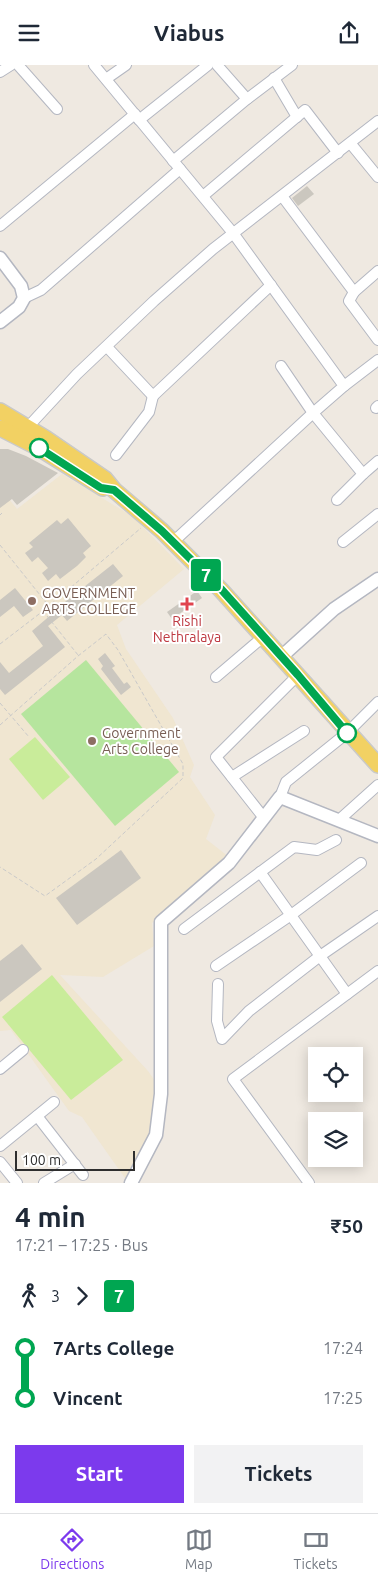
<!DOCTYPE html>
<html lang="en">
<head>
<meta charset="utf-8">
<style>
	body { margin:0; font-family:Ubuntu,sans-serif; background:#f2f2f3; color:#1f2937; height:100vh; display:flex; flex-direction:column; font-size:19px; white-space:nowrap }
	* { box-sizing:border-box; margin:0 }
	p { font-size:16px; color:#747a83 }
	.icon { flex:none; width:28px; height:28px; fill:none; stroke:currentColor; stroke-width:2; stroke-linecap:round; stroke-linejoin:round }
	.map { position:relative; height:1118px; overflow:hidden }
	.panel { display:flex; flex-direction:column; background:#fff; flex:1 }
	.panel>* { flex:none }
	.badge { padding:0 10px; border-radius:4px; font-size:18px; line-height:32px }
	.buttons { position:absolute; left:308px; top:982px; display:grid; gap:10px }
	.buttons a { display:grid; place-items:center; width:55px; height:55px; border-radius:0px; background:#fff; box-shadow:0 2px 12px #0003; font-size:25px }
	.scale { position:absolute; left:15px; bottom:12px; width:120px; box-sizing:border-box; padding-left:5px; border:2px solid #2e2e2e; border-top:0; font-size:14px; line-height:18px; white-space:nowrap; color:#2e2e2e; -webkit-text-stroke:4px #fff; paint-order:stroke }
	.map>.badge { position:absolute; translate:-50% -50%; box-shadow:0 0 0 2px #fff }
	.legs { display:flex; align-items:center; gap:8px; height:55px; padding:0 15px; font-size:16px }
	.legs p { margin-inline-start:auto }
	.headline { display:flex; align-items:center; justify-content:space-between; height:85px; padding:0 15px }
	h1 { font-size:28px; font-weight:600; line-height:38px }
	.action { display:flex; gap:10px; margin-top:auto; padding:10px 15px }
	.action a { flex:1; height:58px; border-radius:0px; background:#7c3aed; color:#fff; font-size:20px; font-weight:600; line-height:58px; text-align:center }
	.action a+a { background:#f2f2f3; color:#1f2937 }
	ul { padding:0 15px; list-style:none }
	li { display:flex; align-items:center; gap:18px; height:50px; font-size:19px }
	li i { display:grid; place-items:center; width:8px; height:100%; margin:0 6px; background:currentColor }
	li i::after { content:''; width:12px; height:12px; margin:-6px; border:4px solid; border-radius:50%; background:#fff }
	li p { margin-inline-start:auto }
	li:first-child i { background:linear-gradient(#0000 50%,currentColor 0) }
	li:last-child i { background:linear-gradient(currentColor 50%,#0000 0) }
	header { display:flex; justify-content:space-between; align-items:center; height:65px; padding:0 15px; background:#fff; font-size:22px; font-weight:600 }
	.tab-bar { display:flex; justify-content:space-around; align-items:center; height:70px; border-top:1px solid #e0e1e3; background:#fff; font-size:14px; color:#747a83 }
	.tab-bar a { display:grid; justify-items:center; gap:2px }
	.tab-bar .current { color:#7c3aed }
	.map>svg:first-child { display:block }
	.education { fill:#f0e6d1 }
	.green { fill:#b6e59e }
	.pitch { fill:#c9ec9a }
	.building { fill:#cbc7bf }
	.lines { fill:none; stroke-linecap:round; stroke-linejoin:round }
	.minor-casing { stroke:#b4b7c1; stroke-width:12 }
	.tertiary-casing { stroke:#b4b7c1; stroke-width:15 }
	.primary-casing { stroke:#c9c9c9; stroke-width:18 }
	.path { stroke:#c9c9c9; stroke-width:1; stroke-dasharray:4 2.5; stroke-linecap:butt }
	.minor { stroke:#fff; stroke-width:10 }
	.tertiary { stroke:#fff; stroke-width:12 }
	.primary { stroke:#f2d163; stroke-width:15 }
	.line-1-casing { stroke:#fff; stroke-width:11 }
	.line-1 { stroke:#00a651; stroke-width:8 }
	.stop-1-dot { fill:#fff; stroke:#00a651; stroke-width:2.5 }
	.education-dot { fill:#8d6e63; stroke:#fff; stroke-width:2 }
	.health-dot { fill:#e0444e; stroke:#fff; stroke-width:2 }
	.labels { text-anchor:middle; stroke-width:4; stroke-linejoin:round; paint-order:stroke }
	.education-label { font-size:14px; fill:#785e54; stroke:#fff; text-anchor:start }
	.health-label { font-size:14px; fill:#be3a42; stroke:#fff }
</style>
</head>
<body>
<header><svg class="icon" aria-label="menu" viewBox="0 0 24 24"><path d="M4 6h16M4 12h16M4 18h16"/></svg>Viabus<svg class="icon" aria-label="share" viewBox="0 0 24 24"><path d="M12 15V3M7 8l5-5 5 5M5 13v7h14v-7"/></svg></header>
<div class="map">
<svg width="378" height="1118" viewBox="0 0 378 1118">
	<rect width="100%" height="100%" fill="#efe9e1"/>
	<path class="education" d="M62,409L132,451L184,504L117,560L126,584L173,653L194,700L190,712L215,750L206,774L229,792L152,858L154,881L103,912L60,910L148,1006L155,1016L151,1069L127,1116L82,1052L69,1046L11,965L0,966V423L17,444Z"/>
	<path class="green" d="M86,595L179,707L115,761L21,649Z"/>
	<g class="pitch">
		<path d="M35,672L70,712L43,735L9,694Z"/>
		<path d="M52,910L123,995L71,1035L2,952Z"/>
	</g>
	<g class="building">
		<path d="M307,121L314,129L298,141L292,133Z"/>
		<path d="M0,384H8L26,391L58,408L17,440L12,434L0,443Z"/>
		<path d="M68,453L91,481L83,488L86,492L77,501L60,514L56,509L48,516L42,508L48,503L38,492L32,497L25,488L33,482L29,478L57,455L61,459Z"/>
		<path d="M113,499L123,511L67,556L62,550L48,561L65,582L5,630L0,624V597L9,608L43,581L32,566L52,549L51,548Z"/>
		<path d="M15,523L33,545L23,552L14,541L0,552V535Z"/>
		<path d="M197,526L202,533L172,554L167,547Z"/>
		<path d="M105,588L115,601L112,603L124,619L127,617L131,622L121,630L101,604L103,601L98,594Z"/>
		<path d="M121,785L141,813L77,860L56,833Z"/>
		<path d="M22,879L42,904L0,937V896Z"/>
	</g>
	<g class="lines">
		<defs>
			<g id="minor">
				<path d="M18,0L57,44"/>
				<path d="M94,0L233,168L344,321L313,348L173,477"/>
				<path d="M0,7L11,0"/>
				<path d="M274,13L297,52"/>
				<path d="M106,14L126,0"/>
				<path d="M247,34L292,0"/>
				<path d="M139,55L208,0"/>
				<path d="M351,79L378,112"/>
				<path d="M173,96L247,34L217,0"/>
				<path d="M203,131L305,45L338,88"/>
				<path d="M282,131L354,227L378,206"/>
				<path d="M0,161L135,49"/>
				<path d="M354,227L349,236L378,275"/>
				<path d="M24,233L41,225L180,104"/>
				<path d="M107,282L153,331L271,220"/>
				<path d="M281,301L313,348L363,409L378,396"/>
				<path d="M344,321L378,295"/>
				<path d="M376,343L378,341"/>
				<path d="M27,363L77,309L154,236L213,184L378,56"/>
				<path d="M116,390L149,347L153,331"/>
				<path d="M337,435L363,409"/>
				<path d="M343,477L378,449"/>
				<path d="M216,612L263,572"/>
				<path d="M232,712L304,666"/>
				<path d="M280,732L286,717L347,668L378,637"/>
				<path d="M264,753L216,692L298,610"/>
				<path d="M339,755L378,720"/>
				<path d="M260,807L347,929"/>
				<path d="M184,864L294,782L317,785L336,775"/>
				<path d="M216,901L291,850L361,798"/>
				<path d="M218,919L217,956L222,974L249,946L320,891L378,851"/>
				<path d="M0,1004L23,985"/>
				<path d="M37,1051L83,1110"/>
				<path d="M0,1081L54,1037"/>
				<path d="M0,1097L17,1118"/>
				<path d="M44,1118L75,1099"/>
				<path d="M309,1118L233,1014L378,906"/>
			</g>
			<g id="tertiary">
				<path d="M0,193L21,221L24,233L19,242L0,257"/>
				<path d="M281,592L334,544L378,514"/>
				<path d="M131,1118L156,1070L161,1029V857L229,798L280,732L378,771"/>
			</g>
			<g id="primary">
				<path d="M0,346L45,373L105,414L114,425L162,466L221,525L378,700"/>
				<path d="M0,363L39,383L103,423"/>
			</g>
		</defs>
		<use href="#minor" class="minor-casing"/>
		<use href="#tertiary" class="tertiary-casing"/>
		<use href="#primary" class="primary-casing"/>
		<g class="path">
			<path d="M0,450L2,448"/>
			<path d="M0,480L48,540"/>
			<path d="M43,546L78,590"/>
			<path d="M0,579L43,546L141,463"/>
			<path d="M0,638L29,672"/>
			<path d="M0,660L78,591L106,569L118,585L183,699V713L96,794L45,831L0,802"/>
		</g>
		<use href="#minor" class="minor"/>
		<use href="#tertiary" class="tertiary"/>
		<use href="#primary" class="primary"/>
	</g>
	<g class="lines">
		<defs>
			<path id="line-1" d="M39,383L101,423L114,425L162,466L221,524L298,610L347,668"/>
		</defs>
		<use href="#line-1" class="line-1-casing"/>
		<use href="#line-1" class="line-1"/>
	</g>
	<g class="stop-1-dot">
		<circle cx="39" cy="383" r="9"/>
		<circle cx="347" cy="668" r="9"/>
	</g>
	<g class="education-dot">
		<circle cx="32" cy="536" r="5"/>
		<circle cx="92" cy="676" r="5"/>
	</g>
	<path class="health-dot" d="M184.5 531.5h5v5h5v5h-5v5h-5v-5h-5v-5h5z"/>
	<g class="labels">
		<g class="education-label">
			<text x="42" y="533">GOVERNMENT<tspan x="42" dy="16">ARTS COLLEGE</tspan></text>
			<text x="102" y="673">Government<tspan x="102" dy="16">Arts College</tspan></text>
		</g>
		<g class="health-label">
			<text x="187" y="561">Rishi<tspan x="187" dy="16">Nethralaya</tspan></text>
		</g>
	</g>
</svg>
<div class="buttons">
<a><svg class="icon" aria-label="locate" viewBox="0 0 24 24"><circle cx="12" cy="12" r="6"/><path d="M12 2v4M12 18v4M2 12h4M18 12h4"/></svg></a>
<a><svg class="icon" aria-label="layers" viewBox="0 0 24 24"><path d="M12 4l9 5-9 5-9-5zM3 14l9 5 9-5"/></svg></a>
</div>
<div class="scale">100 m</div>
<b class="badge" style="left:206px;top:510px;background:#00a651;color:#fff">7</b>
</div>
<section class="panel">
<div class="headline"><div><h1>4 min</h1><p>17:21 – 17:25 · Bus</p></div><b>₹50</b></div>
<div class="legs"><svg class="icon" aria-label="walk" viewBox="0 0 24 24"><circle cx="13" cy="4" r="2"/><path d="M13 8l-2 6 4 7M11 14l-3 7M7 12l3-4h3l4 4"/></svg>3<svg class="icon" aria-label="forward" viewBox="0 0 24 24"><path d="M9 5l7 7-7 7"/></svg><b class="badge" style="background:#00a651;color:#fff">7</b></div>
<ul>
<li><i style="color:#00a651"></i><b>7Arts College</b><p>17:24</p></li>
<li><i style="color:#00a651"></i><b>Vincent</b><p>17:25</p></li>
</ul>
<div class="action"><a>Start</a><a>Tickets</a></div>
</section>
<nav class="tab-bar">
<a class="current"><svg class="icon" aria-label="directions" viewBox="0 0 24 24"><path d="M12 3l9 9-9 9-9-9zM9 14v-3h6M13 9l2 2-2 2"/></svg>Directions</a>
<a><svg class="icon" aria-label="map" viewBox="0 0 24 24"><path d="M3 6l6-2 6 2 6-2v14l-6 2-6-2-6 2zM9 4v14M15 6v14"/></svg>Map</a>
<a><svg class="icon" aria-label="tickets" viewBox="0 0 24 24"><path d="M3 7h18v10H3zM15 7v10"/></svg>Tickets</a>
</nav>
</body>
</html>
